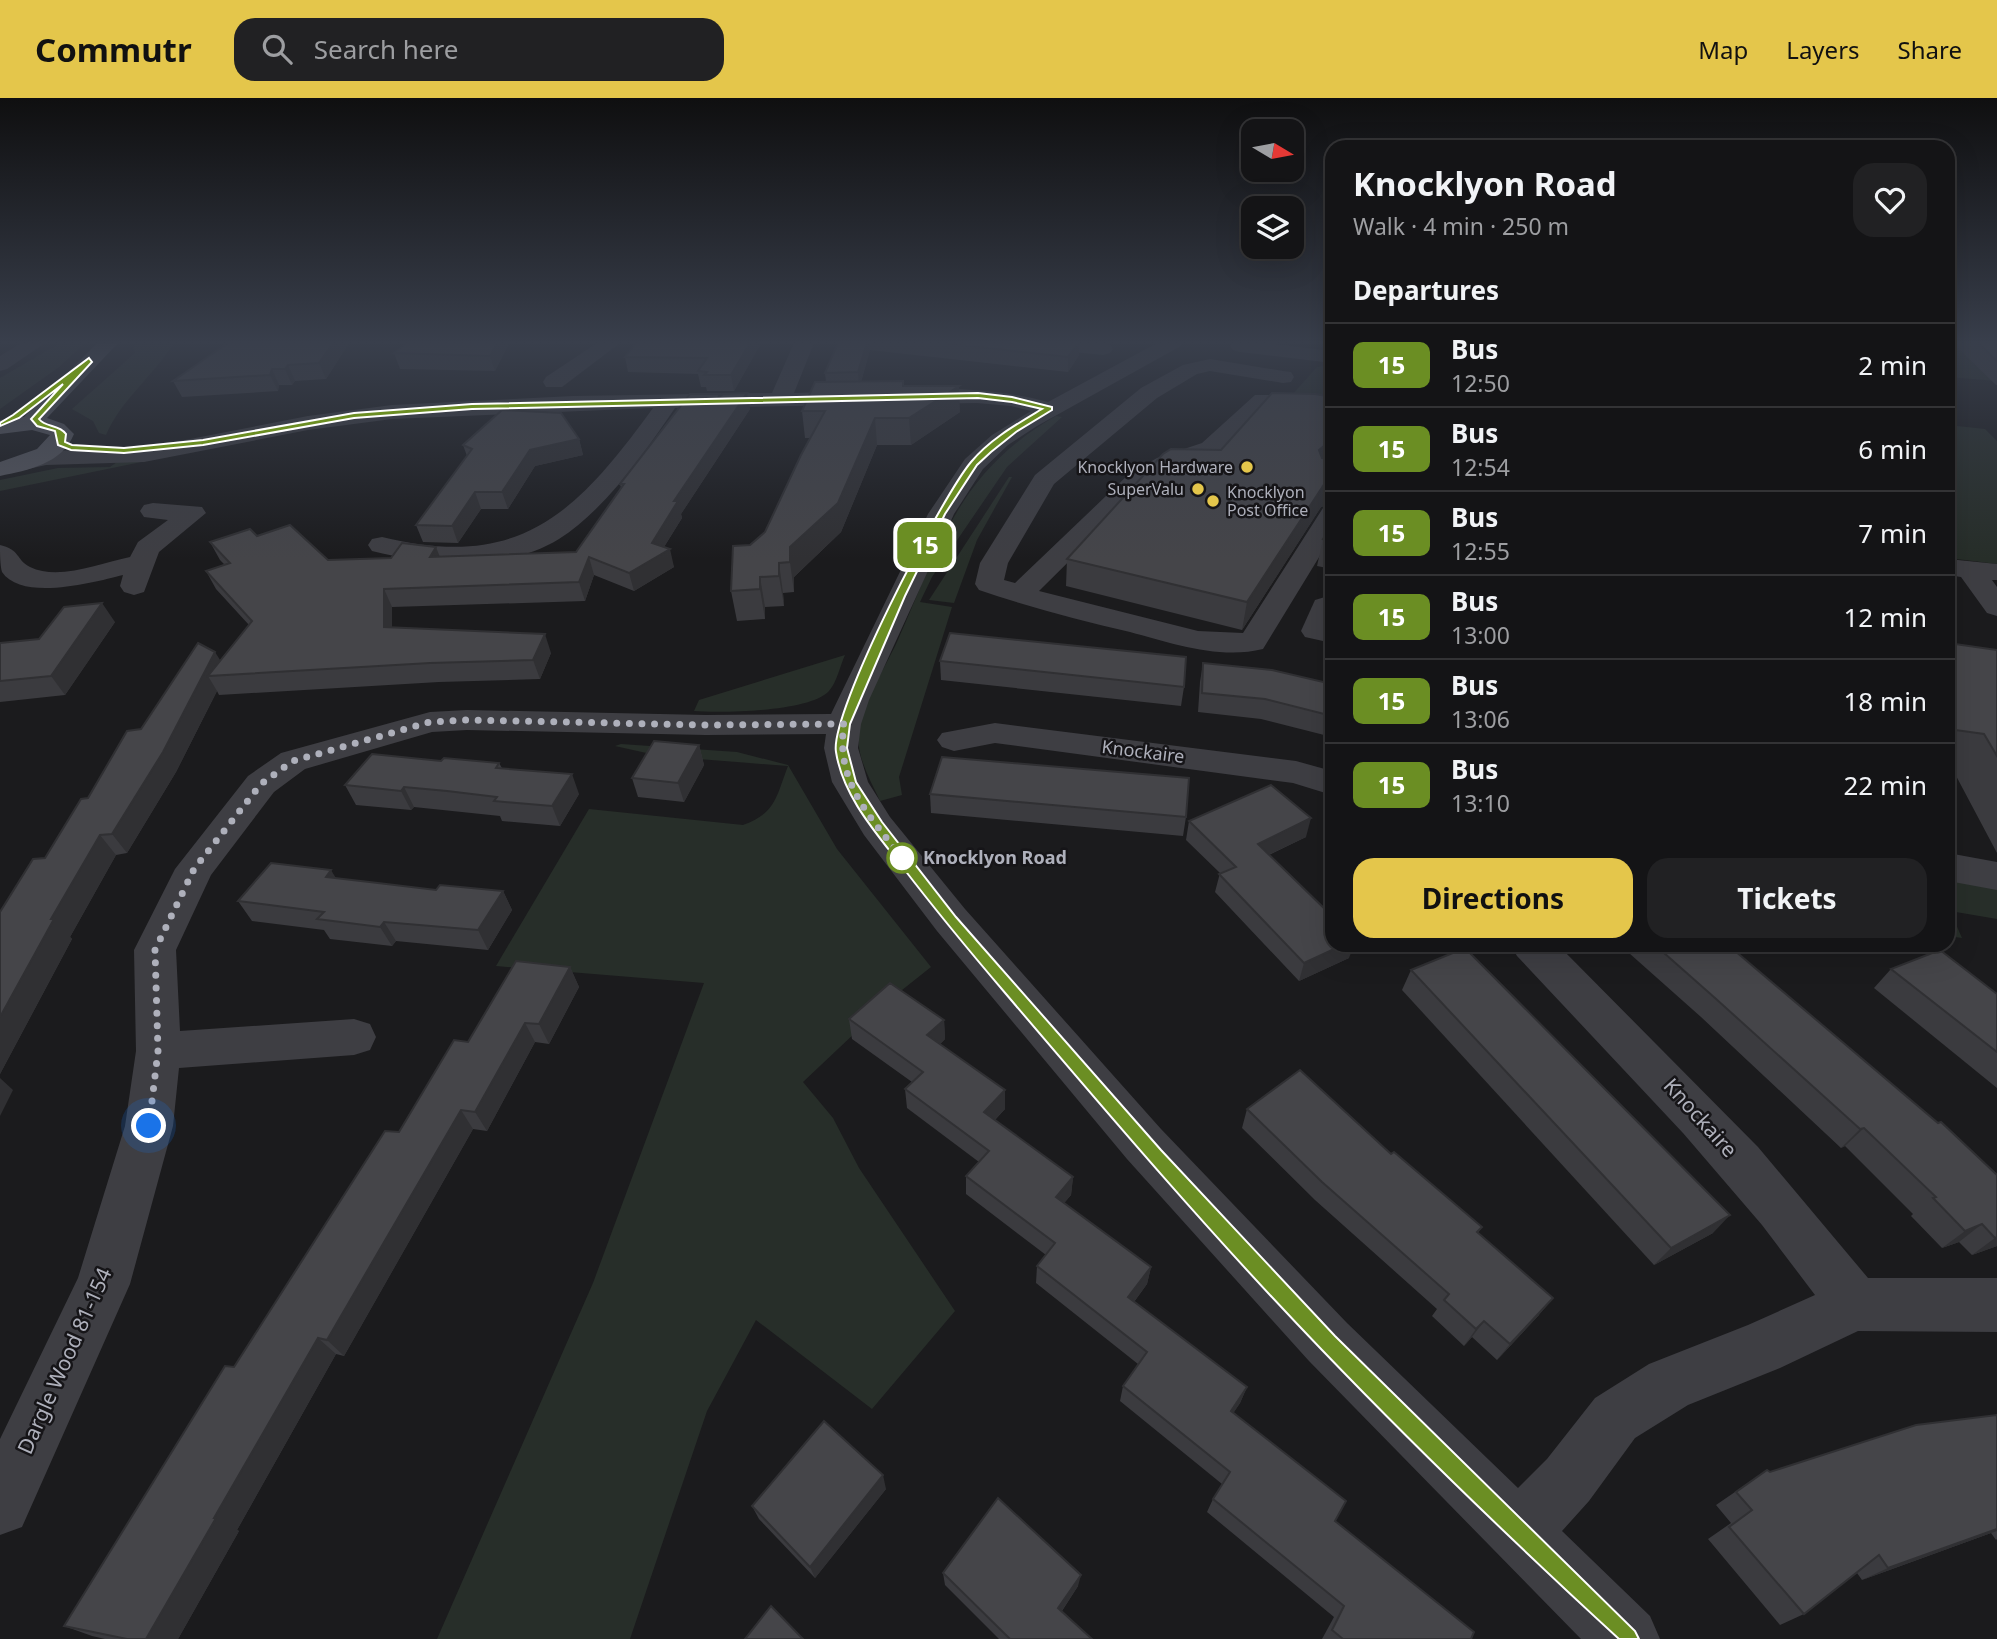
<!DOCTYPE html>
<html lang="en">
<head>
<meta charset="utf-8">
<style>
	body { margin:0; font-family:"Noto Sans",sans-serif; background:#212123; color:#f1f3f6; height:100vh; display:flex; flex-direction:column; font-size:26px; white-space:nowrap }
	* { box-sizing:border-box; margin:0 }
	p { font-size:23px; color:#9d9ea1 }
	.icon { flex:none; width:38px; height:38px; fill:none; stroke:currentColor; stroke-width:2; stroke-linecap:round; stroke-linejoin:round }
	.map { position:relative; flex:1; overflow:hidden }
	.sheet { position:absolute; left:1325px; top:42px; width:630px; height:812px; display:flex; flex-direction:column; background:#141416; border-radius:21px; box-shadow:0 7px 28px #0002,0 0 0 2px #333335 }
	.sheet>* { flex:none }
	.badge { padding:0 14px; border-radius:10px; font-size:24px; line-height:46px }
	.needle { width:46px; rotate:100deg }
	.buttons { position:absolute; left:1241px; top:21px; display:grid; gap:14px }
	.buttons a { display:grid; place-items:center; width:63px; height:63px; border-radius:14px; background:#141416; box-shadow:0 7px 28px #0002,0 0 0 2px #333335; font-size:35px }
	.you { position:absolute; width:35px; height:35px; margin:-18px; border:5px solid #fff; border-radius:50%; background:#1a73e8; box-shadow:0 0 0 10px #1a73e833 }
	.map>.badge { position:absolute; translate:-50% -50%; box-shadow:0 0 0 4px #fff }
	h2 { padding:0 28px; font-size:26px; line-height:63px }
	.round { display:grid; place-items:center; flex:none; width:74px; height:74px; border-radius:21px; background:#212123 }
	.headline { display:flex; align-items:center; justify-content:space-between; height:119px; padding:0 28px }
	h1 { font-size:33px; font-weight:700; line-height:52px }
	.action { display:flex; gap:14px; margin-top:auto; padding:14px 28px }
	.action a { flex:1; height:80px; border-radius:21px; background:#e4c64b; color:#111; font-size:28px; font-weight:700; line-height:80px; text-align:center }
	.action a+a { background:#212123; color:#f1f3f6 }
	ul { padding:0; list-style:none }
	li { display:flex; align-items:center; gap:21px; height:84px; padding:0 28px; border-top:2px solid #333335 }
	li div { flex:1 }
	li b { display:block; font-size:26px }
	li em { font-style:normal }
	li .badge { min-width:77px; font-weight:700; text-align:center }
	header { display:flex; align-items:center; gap:42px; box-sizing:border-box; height:98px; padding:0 35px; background:#e4c64b; color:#111 }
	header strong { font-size:33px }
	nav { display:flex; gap:38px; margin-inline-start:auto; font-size:24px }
	.search { width:490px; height:63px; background:#212123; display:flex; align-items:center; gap:18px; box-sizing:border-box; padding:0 24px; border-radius:21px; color:#9d9ea1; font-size:26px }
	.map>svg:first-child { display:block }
	.green { fill:#272e29 }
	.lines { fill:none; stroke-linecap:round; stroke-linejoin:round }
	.minor { fill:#3e3e43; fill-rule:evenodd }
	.major { fill:#585960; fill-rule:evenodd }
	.wall { fill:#3b3b3f }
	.shaded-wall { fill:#303033 }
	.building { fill:#454549; stroke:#303033; stroke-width:2 }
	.line { fill:#6b8e23; stroke:#fff; stroke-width:2 }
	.walk { stroke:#aeb0bb; stroke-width:7; stroke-dasharray:0 12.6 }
	.poi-dot { fill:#e4c64b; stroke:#161518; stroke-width:2.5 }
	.stop-dot { fill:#fff; stroke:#6b8e23; stroke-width:3.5 }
	.labels { text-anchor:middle; stroke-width:5; stroke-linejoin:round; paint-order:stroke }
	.far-poi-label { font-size:16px; fill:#aeb0bb; stroke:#161518; text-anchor:end }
	.street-label { font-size:18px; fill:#aeb0bb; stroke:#161518 }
	.stop-label { font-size:18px; font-weight:bold; fill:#aeb0bb; stroke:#161518; text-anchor:start }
	.near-street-label { font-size:21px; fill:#aeb0bb; stroke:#161518 }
</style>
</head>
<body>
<header>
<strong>Commutr</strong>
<div class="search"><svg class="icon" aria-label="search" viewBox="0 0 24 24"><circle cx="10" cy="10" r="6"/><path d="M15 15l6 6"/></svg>Search here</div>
<nav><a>Map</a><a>Layers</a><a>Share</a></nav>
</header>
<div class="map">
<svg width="1997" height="1541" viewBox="0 0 1997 1541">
	<rect width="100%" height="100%" fill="#1b1b1d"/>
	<g class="green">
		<path d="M60,245H85L59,269L0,311V280Z"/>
		<path d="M137,245H174C154,277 121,302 106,337L99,335L93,323L72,311L135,255L133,249Z"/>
		<path d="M1948,245L1989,248L1997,283L1948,279Z"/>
		<path d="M1332,267V311L1291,298L1317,269Z"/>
		<path d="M1056,318L1062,319L1007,369L932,479L920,504L952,509L899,679L902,697L880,703C870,681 855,657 859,632C864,601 884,572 897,544C940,447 958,374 1056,318Z"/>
		<path d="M1948,327L1985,331L1997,343V466L1948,460Z"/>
		<path d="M156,361L0,393V382L58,370L110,369L120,362Z"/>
		<path d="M1009,379H1012L977,442L954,505L929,502Z"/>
		<path d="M845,557C840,568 837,584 829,593C810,614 722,615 694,613L699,602Z"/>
		<path d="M621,646L737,654L788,667L837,751L931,869L892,900L803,984L833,1020L859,1070L955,1213L872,1311L756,1222L707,1313L630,1541H437L593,1185L704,885L496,868L589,711L743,727C776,715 776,699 788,668L660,658L615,648Z"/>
		<path d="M1948,757L1997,765V821L1950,813L1962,840L1948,838Z"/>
	</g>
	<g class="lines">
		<g class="minor">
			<path d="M21,245H45L7,271L0,273V258Z"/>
			<path d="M597,245H620L562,289H546L543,284L546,279Z"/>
			<path d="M794,245H814L794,295C877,293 966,282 1048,304L1157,245H1182L1179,249L1037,328L1008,347L983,371L954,416L869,602L861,626L858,650L868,684L890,719L965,811L1161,1031L1347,1225L1518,1390L1547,1361L1595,1300L1649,1266L1748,1227L1815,1197L1762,1127L1683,1035L1517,858L1511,847H1558L1758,1049L1868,1180H1997V1234L1858,1233L1780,1270L1688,1307L1635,1340L1589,1403L1562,1433L1650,1518L1660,1541H1581L1309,1263L1127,1061L937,833L864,737L832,684L824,650L826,636L706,637L467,632L432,634L305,671L274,694L211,777L176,852L180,933L354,921L370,926L376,939L370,952L354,957L179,970L173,1028L130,1186L22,1429L0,1437V1341L78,1180L125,1028L136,953L134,852L175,771L248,678L281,655L430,614L467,612L706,617L831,616L928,416L965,361L992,337L1031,313L1011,308L977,305L675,310C646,353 604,413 559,441C505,474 431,468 372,453L368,447L372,441L382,439C520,473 576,416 653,310L392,321L308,332L144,364L46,367L19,373L10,371L7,366L10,361L46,353L144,350L308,318L392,307L573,298L772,295Z"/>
			<path d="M1033,245H1103L1110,247L1113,251L1110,255L1103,257L1043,251L1036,249Z"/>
			<path d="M1232,245H1266L1332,253V265L1240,254L1233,252L1230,248Z"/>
			<path d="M1210,261L1283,273L1291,274L1294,279L1291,284L1283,285L1210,273L1197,276L1157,300L1054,386L1008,465L1004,482L1015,485L1129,376L1157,360L1202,345L1255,297H1271L1274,302L1271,307L1218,355L1175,370L1147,386L1039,493L1198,533L1243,535L1323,410L1332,408V438L1263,551C1220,562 1171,545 1130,534C1079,522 1029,509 979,492L975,486L980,465L1035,377L1141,290L1183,267Z"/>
			<path d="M153,405L202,409L206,415L159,454L144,494L134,497L124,494L120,488L123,477C95,484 22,504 2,474C0,467 0,455 0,447C21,452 15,461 30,469C59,483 100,465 130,459L138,444L168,422L144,419L140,413L144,407Z"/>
			<path d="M1948,461L1997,466V482H1992L1997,489V518L1987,515L1961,479L1948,477Z"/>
			<path d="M1325,499L1332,501V545L1305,539L1301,533L1315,502Z"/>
			<path d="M995,625L1296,663L1332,673V697L1293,685L995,645L954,653L942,649L937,642L942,635Z"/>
			<path d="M1948,755L1997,764V792L1948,783Z"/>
		</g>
		<path class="major" d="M97,245H118L47,320L64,326L74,336C62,366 28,372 0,378V364L37,351L50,337L32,332L0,336V322L24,319Z"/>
	</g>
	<g class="wall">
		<path d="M222,245H349L326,281L295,283L292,287H279L278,293L182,299L173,283L224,248Z"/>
		<path d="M509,245L495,273L400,271L394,255Z"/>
		<path d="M636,245H761L734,293H707L706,289H701L698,276L628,274L625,259Z"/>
		<path d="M838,245H1079V257L1068,274L870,252L861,284L903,283L904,288L960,314L911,347H877L841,434L794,479V494L783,495L784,508L765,509V521L737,523L731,493L750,447L765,434L810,340H805L802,313L826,284L825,275Z"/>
		<path d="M1953,245H1997V287H1996Z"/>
		<path d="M720,298L750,311L681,416L682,420L664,449L674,469L634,493L594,477L585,503L392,509V529L551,555L540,581L439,584L219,597L217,593L176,674L127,755L116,757L70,839L72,841L0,976V814L45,760L88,700L141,631L220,562L249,527L216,491L206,473L225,467L220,462L210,444L257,438L328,462L576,454L621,390L620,386Z"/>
		<path d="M1332,299V406L1321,409L1242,532L1066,488L1067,461L1221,352Z"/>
		<path d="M579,341L583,357L535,368L508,411H481L458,445L423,444L416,427L467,358L463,347Z"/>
		<path d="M1332,426V471L1317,468L1323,441Z"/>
		<path d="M115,524L65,597L0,604V545L39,541Z"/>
		<path d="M1948,545L1997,552V755L1954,674L1948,673Z"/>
		<path d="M940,563L1184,589L1181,608L941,582Z"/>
		<path d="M1203,565L1332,586V639L1261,621L1198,614L1200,584Z"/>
		<path d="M699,647L704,667L684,704L638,699L632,680Z"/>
		<path d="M441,663L499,665L502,670L579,696L560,728L502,723L500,718L414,709L411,712L356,707L345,687Z"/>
		<path d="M930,696L1186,719L1183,738L931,715Z"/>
		<path d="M1948,696L1953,707L1948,713Z"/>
		<path d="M1189,723L1306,739L1269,757L1349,860L1299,883L1215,794L1220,775L1186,742Z"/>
		<path d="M336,780L436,792L503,793L512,812L488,852L396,843L392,848L330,841L324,832L252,823L238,803Z"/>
		<path d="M1620,847H1728L1997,1077V1148L1972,1157L1959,1144L1942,1150L1911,1118L1913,1116L1845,1048L1841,1050L1701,919Z"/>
		<path d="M570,869L579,889L549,946L535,944L487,1033L473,1031L344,1258L336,1256L237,1432L239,1433L178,1541H105L92,1538L64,1528L234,1269L399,1034L468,944Z"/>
		<path d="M1891,871L1997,896V990L1874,890Z"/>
		<path d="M1411,872L1713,1135L1654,1167L1402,892Z"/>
		<path d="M849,921L944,922L945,941L940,946L1005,992V1011L995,1022L1073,1079L1071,1097L1064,1105L1151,1169L1147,1186L1134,1204L1247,1289L1240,1305L1233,1315L1335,1423L1471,1541H1322L1334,1519L1207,1414L1213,1401L1222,1386L1120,1303L1123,1288L1138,1266L1036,1185L1037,1168L1046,1157L966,1096V1078L979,1064L907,1010L905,991L912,984L852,941Z"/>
		<path d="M1247,1011L1391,1056L1482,1129L1478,1135L1539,1217L1497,1262L1472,1239L1464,1248L1432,1218L1437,1211L1315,1102L1242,1030Z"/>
		<path d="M1997,1317V1441L1996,1442L1991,1435L1862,1482L1857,1475L1804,1516L1780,1527L1708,1441L1731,1425L1716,1407L1767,1372L1770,1374Z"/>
		<path d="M886,1391L815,1480L759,1421L752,1408Z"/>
		<path d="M943,1475L1078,1488L1062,1513L1092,1541H999L945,1487Z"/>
	</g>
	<g class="shaded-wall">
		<path d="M333,245H349L326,281L319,265Z"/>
		<path d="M497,245H509L495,273L490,258Z"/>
		<path d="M750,245H761L734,293L731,277Z"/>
		<path d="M867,245H870V252L859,290L858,274Z"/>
		<path d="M1078,245H1079V257L1068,274V259Z"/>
		<path d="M288,267L295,283L292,287L285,271Z"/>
		<path d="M272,271L279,287L278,293L270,277Z"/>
		<path d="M959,288L960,314L911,347L909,320Z"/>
		<path d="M747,295L750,311L681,416L682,420L659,457L670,451L674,469L634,493L629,475L674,403Z"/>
		<path d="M875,320L877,347L841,434L794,479V494L790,464V449Z"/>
		<path d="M579,341L583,357L535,368L508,411L502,394L530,352Z"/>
		<path d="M1331,341H1332V365L1325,366L1319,352Z"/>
		<path d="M1332,381L1331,405L1321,409L1242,532L1247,504L1327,382Z"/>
		<path d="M475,394L481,411L458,445L452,428Z"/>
		<path d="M436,449L443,467L430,459Z"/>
		<path d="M589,459L594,477L585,503L579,484Z"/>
		<path d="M779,465L783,495L784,508L779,478Z"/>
		<path d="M760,479L765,509V521L760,491Z"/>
		<path d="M384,491L392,509V548L384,529Z"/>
		<path d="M102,505L115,524L65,597L51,578Z"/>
		<path d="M545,536L551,555L540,581L533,562Z"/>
		<path d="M215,554L227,573L208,578L217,593L176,674L127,755L112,736Z"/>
		<path d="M699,647L704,667L684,704L678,685Z"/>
		<path d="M572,676L579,696L560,728L552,708Z"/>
		<path d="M404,689L414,709L411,712L401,693Z"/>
		<path d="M1311,720L1306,739L1253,764L1258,746Z"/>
		<path d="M100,737L116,757L70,839L72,841L0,976V919L51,821Z"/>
		<path d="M331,772L343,792L326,779Z"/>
		<path d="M503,793L512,812L488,852L478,832Z"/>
		<path d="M384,824L396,843L392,848L380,829Z"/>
		<path d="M1343,847H1354L1349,860L1299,883L1304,865Z"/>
		<path d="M570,869L579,889L549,946L539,926Z"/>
		<path d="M944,922L945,941L929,957L927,937Z"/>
		<path d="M525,925L535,944L487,1033L475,1014Z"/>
		<path d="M0,980L13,992L0,1018Z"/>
		<path d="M1005,992V1011L984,1033V1014Z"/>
		<path d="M461,1012L473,1031L344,1258L327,1242Z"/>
		<path d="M1864,1030L1845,1048L1841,1050L1860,1031Z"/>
		<path d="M1073,1079L1071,1097L1054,1117L1056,1099Z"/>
		<path d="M1730,1117L1713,1135L1654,1167L1671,1150Z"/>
		<path d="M1982,1126L1959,1144L1942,1150L1965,1133Z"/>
		<path d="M1997,1139V1148L1972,1157L1995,1140Z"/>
		<path d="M1151,1169L1147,1186L1125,1216L1128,1199Z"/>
		<path d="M1553,1200L1539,1217L1497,1262L1510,1246Z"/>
		<path d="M1484,1223L1472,1239L1464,1248L1476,1231Z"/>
		<path d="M318,1240L336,1256L237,1432L239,1433L178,1541H146L214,1420Z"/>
		<path d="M1247,1289L1240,1305L1225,1328L1231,1313Z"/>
		<path d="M883,1377L886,1391L815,1480L810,1469Z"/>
		<path d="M1997,1431V1433L1991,1435L1862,1482L1888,1470Z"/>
		<path d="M1081,1477L1078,1488L1057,1520L1058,1510Z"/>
	</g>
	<g class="building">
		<path d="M228,245H333L319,265L288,267L285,271H272L270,277L173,283Z"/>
		<path d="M406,245H497L490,258L394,255Z"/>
		<path d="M636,245H750L731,277H704L707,274L698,273L707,260L625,259Z"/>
		<path d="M838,245H867L858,274L825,275Z"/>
		<path d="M942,245H1078L1068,259Z"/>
		<path d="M1978,245H1997V263Z"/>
		<path d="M903,283V288H959L909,320H875L838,405L790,449V464L779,465V478L760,479V491L731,493L733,448L750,447L765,434L801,357L825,313H802L815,284Z"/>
		<path d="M747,295L674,403H678L652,445L670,451L629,475L589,459L579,484L384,491V529L545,536L533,562L430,565L208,578L252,523L206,473L230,465L210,444L250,431L257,438L290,427L328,462L391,460L402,445L436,449L430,459L576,454L624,386H620L690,296H720L718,300L723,296Z"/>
		<path d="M1272,295L1315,296L1332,299V341L1319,352L1322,360L1332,361V381L1327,382L1247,504L1067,461L1163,356L1171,351L1221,352Z"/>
		<path d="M502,312L561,315L579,341L530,352L502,394H475L452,428L416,427L472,351L463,347Z"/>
		<path d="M1332,426V443L1323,441Z"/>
		<path d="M102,505L51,578L0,583V545L39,541L64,509Z"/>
		<path d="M950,535L1186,559L1184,589L940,563Z"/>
		<path d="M198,545L215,554L163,654L112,736L100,737L51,821H54L0,919V814L33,761L45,760L81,701L88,700L127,633L141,631Z"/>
		<path d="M1948,545L1997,552V658L1984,636L1948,631Z"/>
		<path d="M1203,565L1272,572L1332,586V618L1265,601L1202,595Z"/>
		<path d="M654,643L699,647L678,685L632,680Z"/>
		<path d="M372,656L441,663L444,660L499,665L496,670L572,676L552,708L494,703L497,699L447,693L404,689L401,693L345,687Z"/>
		<path d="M942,659L1189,680L1186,719L930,696Z"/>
		<path d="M1271,687L1311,720L1258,746L1332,818V847H1343L1304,865L1219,776L1236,769L1189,723Z"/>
		<path d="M1948,696L1953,707L1948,706Z"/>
		<path d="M271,765L331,772L326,779L378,785L436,792L440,787L503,793L478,832L384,824L380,829L317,821L324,814L238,803Z"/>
		<path d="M1655,847H1728L1938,1025L1941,1024L1997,1077V1139L1995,1140L1982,1126L1965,1133L1933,1100L1936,1099L1864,1030L1860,1031L1715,900Z"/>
		<path d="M1465,850L1730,1117L1671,1150L1411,872Z"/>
		<path d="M1940,852L1997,896V954L1891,871Z"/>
		<path d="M516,863L570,869L539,926L525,925L475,1014L461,1012L327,1242L318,1240L214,1420H216L146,1541H127L64,1528L225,1268L234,1269L385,1033L399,1034L454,942L468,944Z"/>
		<path d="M890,885L944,922L927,937L1005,992L984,1014L1073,1079L1056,1099L1151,1169L1128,1199L1247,1289L1231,1313L1346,1403L1335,1423L1474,1534L1471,1541H1343L1332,1532L1344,1508L1213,1401L1230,1374L1123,1288L1147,1254L1037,1168L1055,1145L966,1078L989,1053L905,991L923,974L849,921Z"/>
		<path d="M1300,972L1391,1056L1394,1054L1482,1129L1477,1134L1553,1200L1510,1246L1484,1223L1476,1231L1444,1202L1449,1196L1322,1084L1247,1011Z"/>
		<path d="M1997,1317V1431L1888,1470L1879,1457L1804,1516L1729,1429L1752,1412L1736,1394L1767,1372L1770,1374L1916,1327Z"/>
		<path d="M824,1323L883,1377L810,1469L752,1408Z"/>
		<path d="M998,1400L1081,1477L1058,1510L1092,1541H1010L943,1475Z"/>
		<path d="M771,1508L803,1541H745Z"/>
	</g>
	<linearGradient id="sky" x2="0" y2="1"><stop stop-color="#0f0f10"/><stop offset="0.53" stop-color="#393f4c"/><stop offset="1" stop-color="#393f4c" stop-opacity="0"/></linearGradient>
	<rect width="1997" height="461" fill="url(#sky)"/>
	<path class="line" d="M89,260L92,264L39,321C46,330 59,326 66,336L65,344L72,347L124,350L203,342L354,315L472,306L978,295L1012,299L1052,309V312L1016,334L991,354L977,367L945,416L905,498L850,626L847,650L856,684L882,724L956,819L1161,1052L1335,1238L1635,1533L1639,1541H1619C1520,1450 1419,1353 1322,1252C1212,1138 1109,1017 1006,896C971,855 937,814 904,771C877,736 843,699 836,654C829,615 941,400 971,364C990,341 1017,326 1042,311L1012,304L978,300L472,311L354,320L203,347L124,355L71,352L58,347L55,333L37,328L31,321L63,286L19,320L0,328V325L13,317Z"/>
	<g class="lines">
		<path class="walk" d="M149,1028L158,953L155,852L194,771L261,686L293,663L430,624L467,622L706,627L844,626C835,684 870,719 904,762L902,760"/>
	</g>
	<g class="poi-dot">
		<circle cx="1247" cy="369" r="7"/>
		<circle cx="1198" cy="391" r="7"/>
		<circle cx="1213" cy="403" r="7"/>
	</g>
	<circle class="stop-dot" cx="902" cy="760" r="14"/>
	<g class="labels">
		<g class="far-poi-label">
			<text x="1233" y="375">Knocklyon Hardware</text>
			<text x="1184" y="397">SuperValu</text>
			<text x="1227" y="400" text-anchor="start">Knocklyon<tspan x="1227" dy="18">Post Office</tspan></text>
		</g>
		<g class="street-label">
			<text transform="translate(1143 654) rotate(7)" y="6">Knockaire</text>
		</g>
		<g class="stop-label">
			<text x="923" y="766">Knocklyon Road</text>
		</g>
		<g class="near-street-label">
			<text transform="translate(1700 1020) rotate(48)" y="7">Knockaire</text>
			<text transform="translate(65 1263) rotate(-66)" y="7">Dargle Wood 81-154</text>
		</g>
	</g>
</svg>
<div class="buttons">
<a><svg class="needle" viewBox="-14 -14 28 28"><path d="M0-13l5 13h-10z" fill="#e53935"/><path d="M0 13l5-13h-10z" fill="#9d9ea1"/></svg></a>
<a><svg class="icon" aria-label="layers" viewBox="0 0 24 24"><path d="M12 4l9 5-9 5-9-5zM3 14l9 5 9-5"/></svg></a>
</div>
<div class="you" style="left:149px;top:1028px"></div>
<b class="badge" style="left:925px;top:447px;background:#6b8e23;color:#fff">15</b>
<section class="sheet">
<div class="headline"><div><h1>Knocklyon Road</h1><p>Walk · 4 min · 250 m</p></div><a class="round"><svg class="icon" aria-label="heart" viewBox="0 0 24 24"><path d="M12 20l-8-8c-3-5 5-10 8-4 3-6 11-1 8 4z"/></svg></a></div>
<h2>Departures</h2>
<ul>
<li><span class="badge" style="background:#6b8e23;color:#fff">15</span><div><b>Bus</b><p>12:50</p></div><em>2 min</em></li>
<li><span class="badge" style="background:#6b8e23;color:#fff">15</span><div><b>Bus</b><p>12:54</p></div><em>6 min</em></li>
<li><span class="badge" style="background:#6b8e23;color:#fff">15</span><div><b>Bus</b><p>12:55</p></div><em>7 min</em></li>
<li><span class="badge" style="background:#6b8e23;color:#fff">15</span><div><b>Bus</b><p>13:00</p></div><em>12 min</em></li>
<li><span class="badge" style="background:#6b8e23;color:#fff">15</span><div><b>Bus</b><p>13:06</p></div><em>18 min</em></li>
<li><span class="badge" style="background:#6b8e23;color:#fff">15</span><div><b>Bus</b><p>13:10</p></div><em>22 min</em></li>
</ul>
<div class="action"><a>Directions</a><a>Tickets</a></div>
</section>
</div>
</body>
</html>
